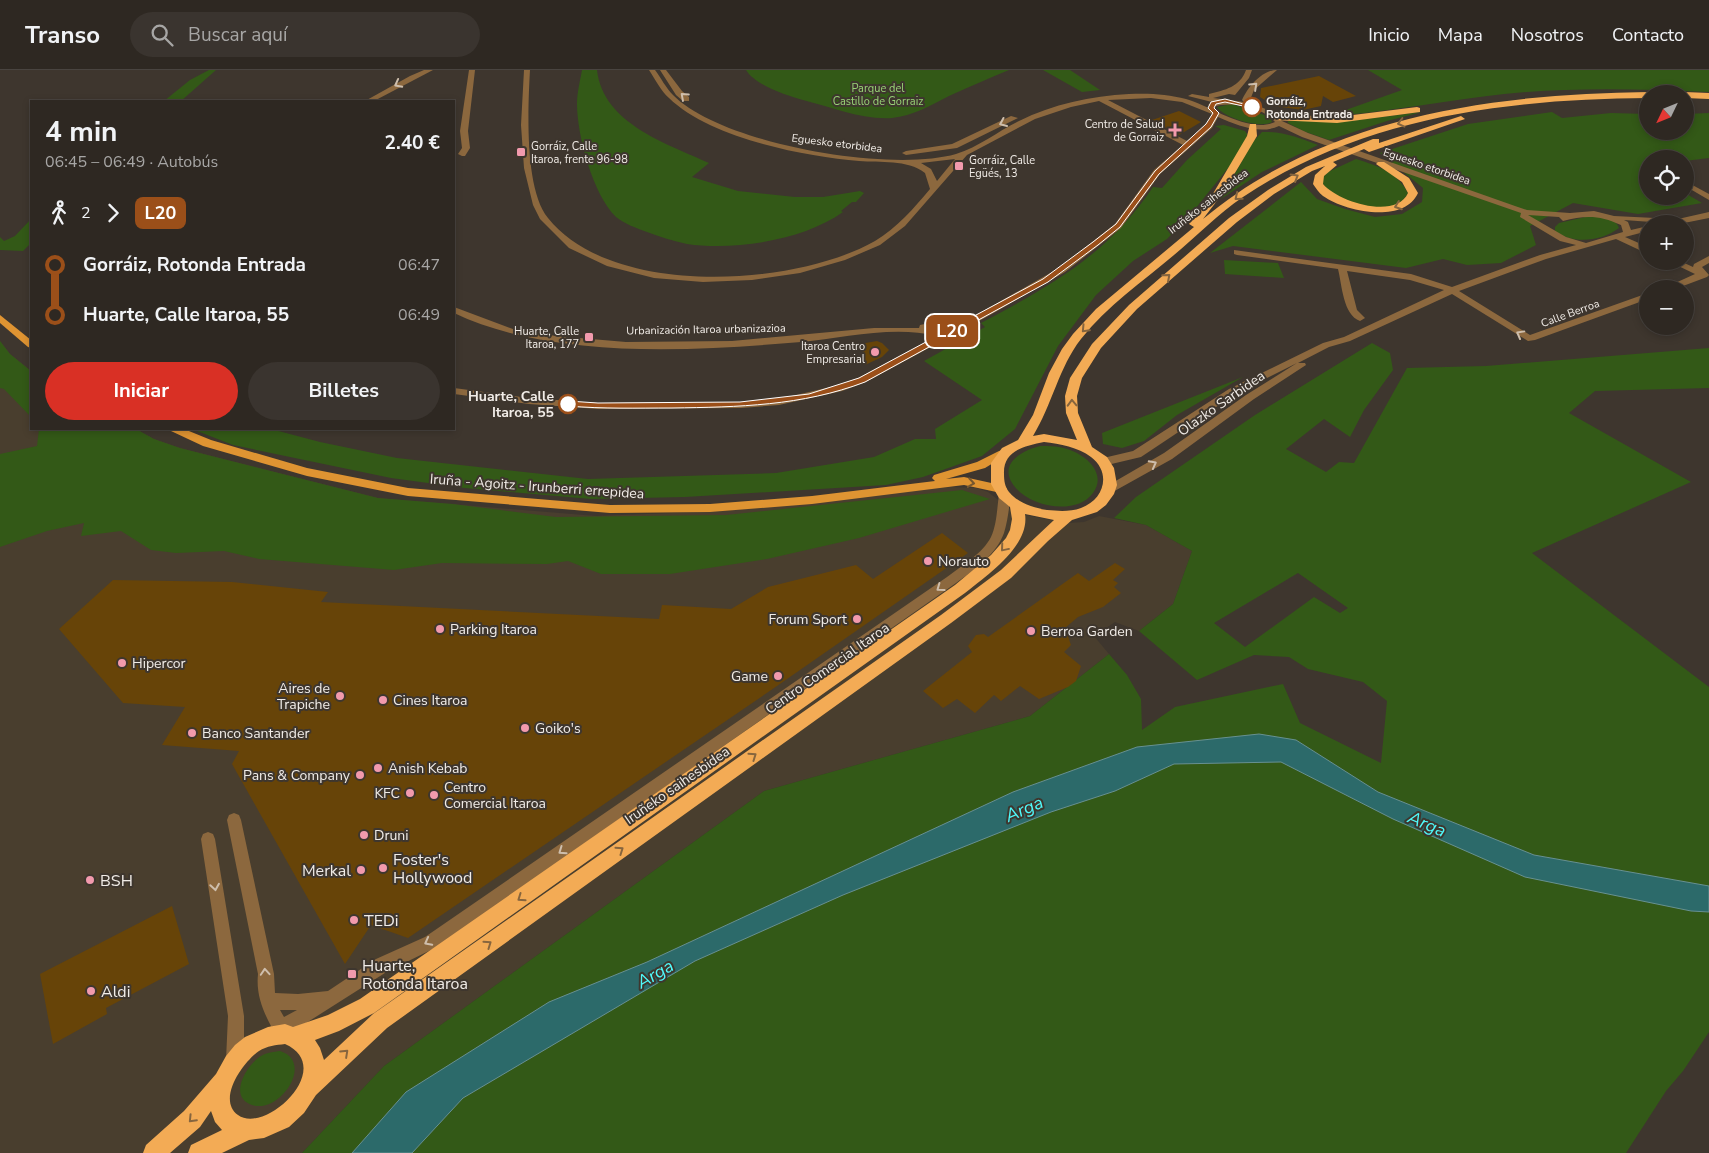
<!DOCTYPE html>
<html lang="es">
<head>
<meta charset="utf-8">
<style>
	body { margin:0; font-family:"Nunito Sans",sans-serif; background:#3a342f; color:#f1f3f6; height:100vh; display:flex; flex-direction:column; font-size:19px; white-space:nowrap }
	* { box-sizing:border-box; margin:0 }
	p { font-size:16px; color:#a7a6a5 }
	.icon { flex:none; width:28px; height:28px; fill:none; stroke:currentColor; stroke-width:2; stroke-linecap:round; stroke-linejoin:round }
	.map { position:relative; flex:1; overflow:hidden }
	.details { position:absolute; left:30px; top:30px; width:425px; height:330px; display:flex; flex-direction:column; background:#2e2822; border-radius:0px; box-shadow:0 2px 8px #0003,0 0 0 1px #494440 }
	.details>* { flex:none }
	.badge { padding:0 10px; border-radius:8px; font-size:18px; line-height:32px }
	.needle { width:32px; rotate:227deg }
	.fabs { position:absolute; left:1639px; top:15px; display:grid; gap:10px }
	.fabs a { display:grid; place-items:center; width:55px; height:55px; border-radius:50%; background:#2e2822; box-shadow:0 2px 8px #0003,0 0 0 1px #494440; font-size:25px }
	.map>.badge { position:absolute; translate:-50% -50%; box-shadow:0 0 0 2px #fff }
	.legs { display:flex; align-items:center; gap:8px; height:55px; padding:0 15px; font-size:16px }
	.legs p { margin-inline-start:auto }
	.summary { display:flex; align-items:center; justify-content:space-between; height:85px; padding:0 15px }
	h1 { font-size:28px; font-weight:700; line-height:38px }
	.action { display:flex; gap:10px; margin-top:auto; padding:10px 15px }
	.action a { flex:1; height:58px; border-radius:30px; background:#d93025; color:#fff; font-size:20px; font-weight:700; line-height:58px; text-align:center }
	.action a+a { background:#3a342f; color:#f1f3f6 }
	ul { padding:0 15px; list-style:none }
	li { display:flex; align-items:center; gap:18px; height:50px; font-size:19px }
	li i { display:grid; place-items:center; width:8px; height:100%; margin:0 6px; background:currentColor }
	li i::after { content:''; width:12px; height:12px; margin:-6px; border:4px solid; border-radius:50%; background:#2e2822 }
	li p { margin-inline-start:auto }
	li:first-child i { background:linear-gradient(#0000 50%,currentColor 0) }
	li:last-child i { background:linear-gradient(currentColor 50%,#0000 0) }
	header { display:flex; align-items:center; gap:30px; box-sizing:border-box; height:70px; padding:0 25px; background:#2e2822; border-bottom:1px solid #494440 }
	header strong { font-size:24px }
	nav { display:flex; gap:28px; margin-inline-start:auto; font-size:18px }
	.search { width:350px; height:45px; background:#3a342f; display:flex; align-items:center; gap:12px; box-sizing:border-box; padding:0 18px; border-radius:28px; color:#a7a6a5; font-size:19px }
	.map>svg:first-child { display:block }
	.commercial { fill:#493e2e }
	.green { fill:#335917; fill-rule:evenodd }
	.water { fill:#2c6a6a; stroke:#679190 }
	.building { fill:#674408 }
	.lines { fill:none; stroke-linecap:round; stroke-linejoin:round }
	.minor { fill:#8c683e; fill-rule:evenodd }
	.major { fill:#df9432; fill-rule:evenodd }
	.highway { fill:#f3ab55; fill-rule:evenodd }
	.oneway { stroke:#cebeac }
	.oneway2 { stroke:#86653e }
	.oneway3 { stroke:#76572f }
	.line-1 { fill:#9b4f19; stroke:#fff }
	.stop-1-dot { fill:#fff; stroke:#9b4f19; stroke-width:2.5 }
	.poi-dot { fill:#f29aad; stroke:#3e362e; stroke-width:2 }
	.labels { text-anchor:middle; stroke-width:4; stroke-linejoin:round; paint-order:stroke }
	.far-park-label { font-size:11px; fill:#98d276; stroke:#3e362e }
	.far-stop-label { font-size:11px; font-weight:bold; fill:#f1ece7; stroke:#3e362e; text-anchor:start }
	.far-poi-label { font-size:11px; fill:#f1ece7; stroke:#3e362e; text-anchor:end }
	.far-street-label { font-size:11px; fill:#f1ece7; stroke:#3e362e }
	.stop-label { font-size:14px; font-weight:bold; fill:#f1ece7; stroke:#3e362e; text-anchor:end }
	.street-label { font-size:14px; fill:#f1ece7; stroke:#3e362e }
	.poi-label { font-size:14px; fill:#f1ece7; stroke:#3e362e; text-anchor:start }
	.near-poi-label { font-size:16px; fill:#f1ece7; stroke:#3e362e; text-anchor:start }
	.near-water-label { font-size:18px; font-style:italic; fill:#4ff9fa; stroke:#3e362e }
</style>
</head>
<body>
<header>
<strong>Transo</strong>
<div class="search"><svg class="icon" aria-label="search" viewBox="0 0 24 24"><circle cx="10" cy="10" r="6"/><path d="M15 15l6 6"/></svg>Buscar aquí</div>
<nav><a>Inicio</a><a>Mapa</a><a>Nosotros</a><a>Contacto</a></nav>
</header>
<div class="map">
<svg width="1709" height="1083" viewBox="0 0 1709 1083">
	<rect width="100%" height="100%" fill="#3e362e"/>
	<path class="commercial" d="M0,271L10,284L31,301V359H136L154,369L180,378L378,428L596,446L722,441L949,417L976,418L988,422L1010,439L1025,445L1067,453L1084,452L1099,446L1146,455L1192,481L1173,534L1139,561L1115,552L1094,566L1109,584L1030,646L764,721L384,996L302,1083H0Z"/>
	<g class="green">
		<path d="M209,0H216L181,31H164L190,10Z"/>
		<path d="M582,0H597C603,54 668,74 709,93L692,107L738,121L795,127H823L860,121L864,123L856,132H852L841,141L843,142C804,170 735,181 687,174C673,171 660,167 647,162C636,158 625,154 616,147C593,125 577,65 577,34C577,23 580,11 582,0Z"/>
		<path d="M746,0H1009C989,8 969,17 949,26C931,35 913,46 892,48C862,50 831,37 803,30C786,25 755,15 746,0Z"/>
		<path d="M1043,0H1070L1100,20L1082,22Z"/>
		<path d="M1368,0H1709V22C1641,19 1572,17 1504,24C1444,31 1386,42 1326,47L1402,20Z"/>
		<path d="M1232,34L1270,47L1272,52C1260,59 1224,48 1217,37Z"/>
		<path d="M1422,42L1387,51L1329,70L1303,61L1288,53V51H1349Z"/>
		<path d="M1552,42L1562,48L1611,43L1647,44L1648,61H1685V44L1709,43V88L1685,91V89H1648L1647,95L1643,96L1647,99L1648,126H1685V123L1702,133L1638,144L1573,133L1530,156L1536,175L1501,193L1467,195L1443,189L1406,198L1233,176L1210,183L1301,112L1317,129L1345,139L1375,147L1402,144L1422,132L1423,118L1380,83L1468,54Z"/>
		<path d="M1224,55L1245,61L1247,64L1246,73L1249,72L1191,144L1167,169L1133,191L1096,225L1058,276L1015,359L982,386L923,407L886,415L685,427L591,429L465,418L391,408L233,375L192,359H271L320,372L397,388L588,409L776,403L874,387L915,369H936L935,359L982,330L924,291L985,257L981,253C1052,215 1107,185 1153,117L1162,118L1187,90L1221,59L1215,56Z"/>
		<path d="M1262,62C1282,61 1300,68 1318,75L1262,102L1221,129L1252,73Z"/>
		<path d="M1356,89C1378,96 1397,102 1408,123C1399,143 1366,139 1348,132C1340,129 1332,123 1324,118L1322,108L1328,102Z"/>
		<path d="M1594,145C1603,148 1616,148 1619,158C1602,171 1573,175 1555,161V157L1559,153Z"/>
		<path d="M31,149V173L23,181L0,180V167L4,171L15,166Z"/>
		<path d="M1224,190L1278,193L1284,208L1225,204Z"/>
		<path d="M0,271L10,284L31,301V347L4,319L0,318Z"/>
		<path d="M1372,273L1390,283L1393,300L1364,340L1350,367L1324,349L1286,379L1326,402L1339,392L1354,393L1407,298L1486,296L1709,278V318L1595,321L1569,343L1691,412L1532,483L1709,617V816L1534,785L1378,722L1296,670L1137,677L1013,722L647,892L549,932L406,1022L352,1083H302L384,996L764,721L1030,646L1109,584L1127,605L1141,629L1142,660L1175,637L1283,614L1300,653L1381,693L1387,631L1363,612L1308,599L1289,587L1254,585L1197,610L1139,561L1173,534L1192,481L1146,455L1114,448L1136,427L1255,345ZM1298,503L1348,538L1340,543L1314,527L1245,577L1214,553Z"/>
		<path d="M1243,307L1177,345L1144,371L1122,378L1103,374L1102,363Z"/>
		<path d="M39,359H136L154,369L180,378L378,428L453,434L556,447L726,445L962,420L990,429L859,468L767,489L670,504H601L568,491L547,494L442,493L394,500L259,489L224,481L176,483L151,480L121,461L81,466L84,453L47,461L0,477V384L37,376Z"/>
		<path d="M1040,376C1050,376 1060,376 1070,380C1087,386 1107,404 1093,423C1076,446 1031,437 1015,417C997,395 1020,381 1040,376Z"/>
		<path d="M1281,692L1393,749L1691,841L1709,842V962L1683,1001L1666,1021L1626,1083H412L463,1028L695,891L843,825L1051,742L1115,721L1174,694Z"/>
		<path d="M280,981C315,992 280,1044 252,1035C227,1027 247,994 261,986C267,982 274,982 280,981Z"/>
	</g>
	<path class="water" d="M1259,664L1296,670L1378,722L1534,785L1709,816V842L1691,841L1525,807L1393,749L1281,692L1174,694L1115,721L1051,742L843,825L695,891L463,1028L412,1083H352L406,1022L549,932L647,892L1013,722L1137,677Z"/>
	<g class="building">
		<path d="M1319,6L1356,26L1333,32L1323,26L1321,36L1303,40L1274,36L1260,27L1261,18Z"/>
		<path d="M1179,41L1201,52L1179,65L1152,50Z"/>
		<path d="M877,271L882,273L889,280L882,287L865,295L860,274Z"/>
		<path d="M942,463L968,483L777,616L408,868L371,855L345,894L232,694L239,681L162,675L185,637L123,633L59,559L113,510L232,512L328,522L321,532L659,549L662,535L731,539L768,517L856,495L873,509Z"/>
		<path d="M1115,493L1125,499L1113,510L1118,513L1114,517L1121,523L1103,537L1078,547L1065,558L1071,575L1064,582L1081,596L1076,611L1068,617L1039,629L1020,616L1001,631L994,625L975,643L957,629L943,638L923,621L972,582L968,576L976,565L984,564L988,567L1078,503L1089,511Z"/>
		<path d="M172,836L189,894L106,938L107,944L53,974L40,904Z"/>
	</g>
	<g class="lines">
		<g class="minor">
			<path d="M424,0H433L374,31H365L410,6Z"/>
			<path d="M469,0H475L468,61L470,78L465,86H462L458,84L462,78L460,61Z"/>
			<path d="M524,0H530C528,37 524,118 548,148C612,228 794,217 875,171C897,158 914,138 930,119L925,103C907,89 880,93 859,91C803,86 710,68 669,28C661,21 655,9 649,0H655C661,8 666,18 673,25C721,74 890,103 956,84C979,77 998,61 1019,51C1053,34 1091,26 1129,24C1148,23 1168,24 1186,29C1211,36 1249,64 1275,52C1261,36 1231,31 1212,37L1208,35L1212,32L1188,26L1192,24L1209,27V24C1225,20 1240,17 1246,0H1252L1249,8L1235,25L1229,24L1213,28L1244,32L1242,30C1248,17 1262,0 1277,0L1254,20L1250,30L1254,34L1270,41L1282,51L1308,63L1515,136L1527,140L1570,143L1594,141L1614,146L1655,148L1678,149L1709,142V148L1679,154L1624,150L1628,152L1631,160L1648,156V161L1625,167L1648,177V184L1616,169L1546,189L1459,221L1530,265L1648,223V229L1535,270L1528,271L1452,224L1350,271L1329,277L1298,293H1305L1306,295L1254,329L1172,389L1111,423L1105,419L1107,416L1164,383L1246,325L1297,293L1237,323L1141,387L1103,396L1098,392L1099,389L1133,381L1229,319L1323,273L1344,267L1444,220L1410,210L1347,201L1357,240L1365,248L1360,251C1343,245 1342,215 1338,199L1237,185L1234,184V180L1411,204L1452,217L1540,185L1576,175L1560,171L1520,147L1521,143L1302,67L1279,56C1259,65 1237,55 1218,47L1212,58L1160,104L1121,158L1065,202L990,245L866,312L842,321L779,335L741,338L598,339L529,334L454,324V318L529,328L598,333L741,332L779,329L835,316L858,308L937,266C893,255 844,268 801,272C694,281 553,290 454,243V237L513,259L556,266L626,272L732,271L874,258H919L920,255L967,245L971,248L1059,198L1115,154L1154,100L1183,75L1099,31L1071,37L1035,49L967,85L905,156L880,175L845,190L800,203L752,210L703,212L654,208L607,196L569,178L540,149L533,135L524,98L521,55ZM1151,28L1182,32L1212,44L1206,55L1187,71L1108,30ZM955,89L937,111L931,99L921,93ZM1528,145L1559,147L1563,151C1585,145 1600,145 1621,155L1623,162L1586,173L1566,167ZM964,251L944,262L929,259Z"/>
			<path d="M660,0H666L682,21L689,27V31H683L676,25Z"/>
			<path d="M1011,46L1018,48L957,78L906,85L902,83L906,81L952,74Z"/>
			<path d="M1685,111L1709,124V130L1685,116Z"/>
			<path d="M1709,186V193L1702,197L1709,205L1707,207L1675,219H1662L1695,204L1668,191H1680L1693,197L1694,194Z"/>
			<path d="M1005,420L1011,424C1009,437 1008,450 1004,463C996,485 974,500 956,513L437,877L388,901L292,962L291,970L285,972L279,969L274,971L268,969L266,963L271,956C262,939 256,923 258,904L227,750L229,745L234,743L239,745L241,750L274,904L275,923L298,924L328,921L376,889L425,867L947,507C962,496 983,483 991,467C997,454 997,438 999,424ZM280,940H297L284,947Z"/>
			<path d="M208,762L213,764L215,769L244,946V990L241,996L235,999L229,996L226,990L228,946L201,769L203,764Z"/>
		</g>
		<g class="major">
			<path d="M0,245L31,270V278L28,277L0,253Z"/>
			<path d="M170,359H184L211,370L307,398L408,418L610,435L710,434L812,426L935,411L932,408L934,405L977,392L999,381L1003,380L1008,384L985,398L946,409L964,407L1005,416L1007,419L1001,423L964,415L812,434L710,442L610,443L408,426L307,406L203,376L171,361Z"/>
		</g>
		<g class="highway">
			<path d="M1648,22L1651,24H1648V28C1507,29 1363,47 1243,127C1218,144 1197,166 1174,185C1142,212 1107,236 1081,269C1059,297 1052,335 1033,366L1044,364L1077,370L1066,343L1065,326L1070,308L1092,274L1129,235L1229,148L1268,120L1306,97L1373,69H1379V73L1458,47L1461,46L1465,49L1372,81L1369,82L1364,79L1333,92L1337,95L1324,106L1323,114C1338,132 1396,150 1408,123L1402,112L1376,94L1378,92H1384L1409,108L1418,123C1404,154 1346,142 1323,126C1319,123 1316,118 1313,114L1315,105L1325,96L1312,101L1274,124L1237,152L1137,239L1101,278L1082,308L1077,326L1078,343L1092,377L1107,387L1114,398L1117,415L1114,424L1106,435L1097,442L1072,450L1048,471L1011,508L951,553L387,958L316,1025L304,1043L289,1057L264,1068L249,1070L222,1083H188L191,1075L222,1060L215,1052L211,1041L200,1057L170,1083H143L146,1075L184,1041L216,1004L226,986L235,975L245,967L268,957L285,954L293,957L328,945L360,929L955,515L991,485L1006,468L1010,460L1012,449L1010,437L999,428L991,414V393L1002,378L1018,370L1033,345L1049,303L1062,279L1073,264L1096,239L1194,157L1189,154L1214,122L1247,66L1250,54H1256L1257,66L1223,123L1203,149C1326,46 1493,24 1648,22ZM1044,372C1060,374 1078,377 1091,387C1112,403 1104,430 1081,438C1070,442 1058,441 1047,440C1033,438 1018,433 1009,422C1005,417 1004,411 1004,404C1003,380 1025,376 1044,372ZM1025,444L1054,450L1001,500L941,545L373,944L324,990L320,978L315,970L339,961L374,943L965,523C987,505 1030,476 1025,444ZM285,974C337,997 266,1065 238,1045C216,1029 244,991 259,981C267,976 276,975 285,974Z"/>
			<path d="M1685,22L1709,23V29L1685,28V24H1682Z"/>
			<path d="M1417,37L1420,38V42L1337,53L1274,50L1270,47L1274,44L1337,47Z"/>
		</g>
	</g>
	<defs><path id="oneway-chevron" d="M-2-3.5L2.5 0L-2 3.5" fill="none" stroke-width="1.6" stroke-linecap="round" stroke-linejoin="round" transform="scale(1.25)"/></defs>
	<g class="oneway">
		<use href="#oneway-chevron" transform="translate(398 14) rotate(152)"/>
		<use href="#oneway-chevron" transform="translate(1254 16) rotate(-43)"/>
		<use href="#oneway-chevron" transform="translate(684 26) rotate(-138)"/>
		<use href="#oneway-chevron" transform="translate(1003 53) rotate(156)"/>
		<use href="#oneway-chevron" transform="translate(1520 264) rotate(-151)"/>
		<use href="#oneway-chevron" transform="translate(1153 394) rotate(-28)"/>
		<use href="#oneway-chevron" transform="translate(940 518) rotate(144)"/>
		<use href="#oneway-chevron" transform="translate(562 781) rotate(145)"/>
		<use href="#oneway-chevron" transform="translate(215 817) rotate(81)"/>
		<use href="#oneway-chevron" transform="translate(428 872) rotate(152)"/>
		<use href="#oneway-chevron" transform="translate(265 902) rotate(-94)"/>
	</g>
	<g class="oneway2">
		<use href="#oneway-chevron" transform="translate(1401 53) rotate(166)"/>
		<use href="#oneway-chevron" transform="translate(1295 107) rotate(-31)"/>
		<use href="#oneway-chevron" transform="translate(1238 127) rotate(141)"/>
		<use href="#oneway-chevron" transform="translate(1398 136) rotate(160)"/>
		<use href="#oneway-chevron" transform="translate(1167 207) rotate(-41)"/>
		<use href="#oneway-chevron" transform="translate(1085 259) rotate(133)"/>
		<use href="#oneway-chevron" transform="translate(1072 333) rotate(-92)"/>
		<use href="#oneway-chevron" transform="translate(1004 478) rotate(130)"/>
		<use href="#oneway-chevron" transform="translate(753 686) rotate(-35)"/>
		<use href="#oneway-chevron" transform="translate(620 780) rotate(-35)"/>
		<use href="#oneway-chevron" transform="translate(521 828) rotate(145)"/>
		<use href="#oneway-chevron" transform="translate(488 874) rotate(-35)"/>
		<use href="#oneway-chevron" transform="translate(345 983) rotate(-43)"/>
		<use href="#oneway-chevron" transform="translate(192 1049) rotate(134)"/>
	</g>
	<use class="oneway3" href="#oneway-chevron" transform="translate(971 413) rotate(9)"/>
	<path class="line-1" d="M1225,29L1255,37L1252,38L1225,32L1216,34L1214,38L1219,43L1211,57L1159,104L1120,157L1098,175L1048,212L865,312C802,336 738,337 672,338C637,338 603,339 568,336L564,334L568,331L598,333L740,332L809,324L859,308L1043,209L1093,172L1116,154L1155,101L1206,54L1213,43L1208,38L1211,32Z"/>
	<g class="stop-1-dot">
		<circle cx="1252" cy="37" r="9"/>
		<circle cx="568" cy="334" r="9"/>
	</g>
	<g class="poi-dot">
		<path d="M1172.5 52.5h5v5h5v5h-5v5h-5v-5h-5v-5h5z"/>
		<rect x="516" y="77" width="10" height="10" rx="2.5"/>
		<rect x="954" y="91" width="10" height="10" rx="2.5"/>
		<rect x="584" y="262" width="10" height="10" rx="2.5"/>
		<circle cx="875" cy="282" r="5"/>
		<circle cx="928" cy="491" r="5"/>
		<circle cx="857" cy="549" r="5"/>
		<circle cx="440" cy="559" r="5"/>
		<circle cx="1031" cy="561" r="5"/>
		<circle cx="122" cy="593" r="5"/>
		<circle cx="778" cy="606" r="5"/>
		<circle cx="340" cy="626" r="5"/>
		<circle cx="383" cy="630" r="5"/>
		<circle cx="525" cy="658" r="5"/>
		<circle cx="192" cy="663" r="5"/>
		<circle cx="378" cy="698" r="5"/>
		<circle cx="360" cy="705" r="5"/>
		<circle cx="410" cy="723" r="5"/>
		<circle cx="434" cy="725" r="5"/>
		<circle cx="364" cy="765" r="5"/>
		<circle cx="383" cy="798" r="5"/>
		<circle cx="361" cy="800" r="5"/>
		<circle cx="90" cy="810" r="5"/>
		<circle cx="354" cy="850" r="5"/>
		<rect x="347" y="899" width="10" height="10" rx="2.5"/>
		<circle cx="91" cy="921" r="5"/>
	</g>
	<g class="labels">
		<g class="far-park-label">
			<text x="878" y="22">Parque del<tspan x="878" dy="13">Castillo de Gorraiz</tspan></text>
		</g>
		<g class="far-stop-label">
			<text x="1266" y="35">Gorráiz,<tspan x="1266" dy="13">Rotonda Entrada</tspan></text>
		</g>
		<g class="far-poi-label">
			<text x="1164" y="58">Centro de Salud<tspan x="1164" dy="13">de Gorraiz</tspan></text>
			<text x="531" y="80" text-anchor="start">Gorráiz, Calle<tspan x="531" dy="13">Itaroa, frente 96-98</tspan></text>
			<text x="969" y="94" text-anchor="start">Gorráiz, Calle<tspan x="969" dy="13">Egüés, 13</tspan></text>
			<text x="579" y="265">Huarte, Calle<tspan x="579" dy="13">Itaroa, 177</tspan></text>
			<text x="865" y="280">Itaroa Centro<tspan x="865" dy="13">Empresarial</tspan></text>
		</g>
		<g class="far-street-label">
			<text transform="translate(837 73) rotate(7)" y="4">Eguesko etorbidea</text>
			<text transform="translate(1427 96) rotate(19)" y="4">Eguesko etorbidea</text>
			<text transform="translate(1208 131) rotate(-38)" y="4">Iruñeko saihesbidea</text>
			<text transform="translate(1570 243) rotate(-20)" y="4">Calle Berroa</text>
			<text transform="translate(706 259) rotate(-1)" y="4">Urbanización Itaroa urbanizazioa</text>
		</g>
		<g class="stop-label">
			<text x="554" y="331">Huarte, Calle<tspan x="554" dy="16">Itaroa, 55</tspan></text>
		</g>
		<g class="street-label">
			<text transform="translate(1221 333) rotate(-35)" y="5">Olazko Sarbidea</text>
			<text transform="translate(537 416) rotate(4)" y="5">Iruña - Agoitz - Irunberri errepidea</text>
			<text transform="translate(827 598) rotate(-35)" y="5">Centro Comercial Itaroa</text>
			<text transform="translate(677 715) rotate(-35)" y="5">Iruñeko saihesbidea</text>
		</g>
		<g class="poi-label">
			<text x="938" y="496">Norauto</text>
			<text x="847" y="554" text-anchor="end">Forum Sport</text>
			<text x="450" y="564">Parking Itaroa</text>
			<text x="1041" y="566">Berroa Garden</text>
			<text x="132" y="598">Hipercor</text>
			<text x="768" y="611" text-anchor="end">Game</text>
			<text x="330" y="623" text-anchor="end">Aires de<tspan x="330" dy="16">Trapiche</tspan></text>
			<text x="393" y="635">Cines Itaroa</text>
			<text x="535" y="663">Goiko's</text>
			<text x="202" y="668">Banco Santander</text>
			<text x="388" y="703">Anish Kebab</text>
			<text x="350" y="710" text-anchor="end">Pans &amp; Company</text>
			<text x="444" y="722">Centro<tspan x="444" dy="16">Comercial Itaroa</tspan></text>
			<text x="400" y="728" text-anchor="end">KFC</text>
			<text x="374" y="770">Druni</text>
		</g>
		<g class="near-poi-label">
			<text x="393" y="795">Foster's<tspan x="393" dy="18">Hollywood</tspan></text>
			<text x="351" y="806" text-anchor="end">Merkal</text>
			<text x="100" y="816">BSH</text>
			<text x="364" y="856">TEDi</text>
			<text x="362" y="901">Huarte,<tspan x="362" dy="18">Rotonda Itaroa</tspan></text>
			<text x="101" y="927">Aldi</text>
		</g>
		<g class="near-water-label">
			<text transform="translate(1024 739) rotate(-23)" y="6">Arga</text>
			<text transform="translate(1427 754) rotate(23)" y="6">Arga</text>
			<text transform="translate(655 904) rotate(-30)" y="6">Arga</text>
		</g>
	</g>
</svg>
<div class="fabs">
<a><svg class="needle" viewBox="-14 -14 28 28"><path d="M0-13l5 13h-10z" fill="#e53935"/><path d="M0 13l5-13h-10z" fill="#a7a6a5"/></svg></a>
<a><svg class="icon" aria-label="locate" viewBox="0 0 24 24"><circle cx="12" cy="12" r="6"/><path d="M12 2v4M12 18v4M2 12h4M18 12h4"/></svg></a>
<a>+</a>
<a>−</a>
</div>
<b class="badge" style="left:952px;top:261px;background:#9b4f19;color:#fff">L20</b>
<section class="details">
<div class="summary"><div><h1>4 min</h1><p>06:45 – 06:49 · Autobús</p></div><b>2.40 €</b></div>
<div class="legs"><svg class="icon" aria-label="walk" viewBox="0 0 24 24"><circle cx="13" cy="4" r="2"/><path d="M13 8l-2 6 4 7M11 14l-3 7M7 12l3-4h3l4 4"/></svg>2<svg class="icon" aria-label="forward" viewBox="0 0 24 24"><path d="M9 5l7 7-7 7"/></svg><b class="badge" style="background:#9b4f19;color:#fff">L20</b></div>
<ul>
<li><i style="color:#9b4f19"></i><b>Gorráiz, Rotonda Entrada</b><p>06:47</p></li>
<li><i style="color:#9b4f19"></i><b>Huarte, Calle Itaroa, 55</b><p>06:49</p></li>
</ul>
<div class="action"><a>Iniciar</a><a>Billetes</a></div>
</section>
</div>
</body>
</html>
